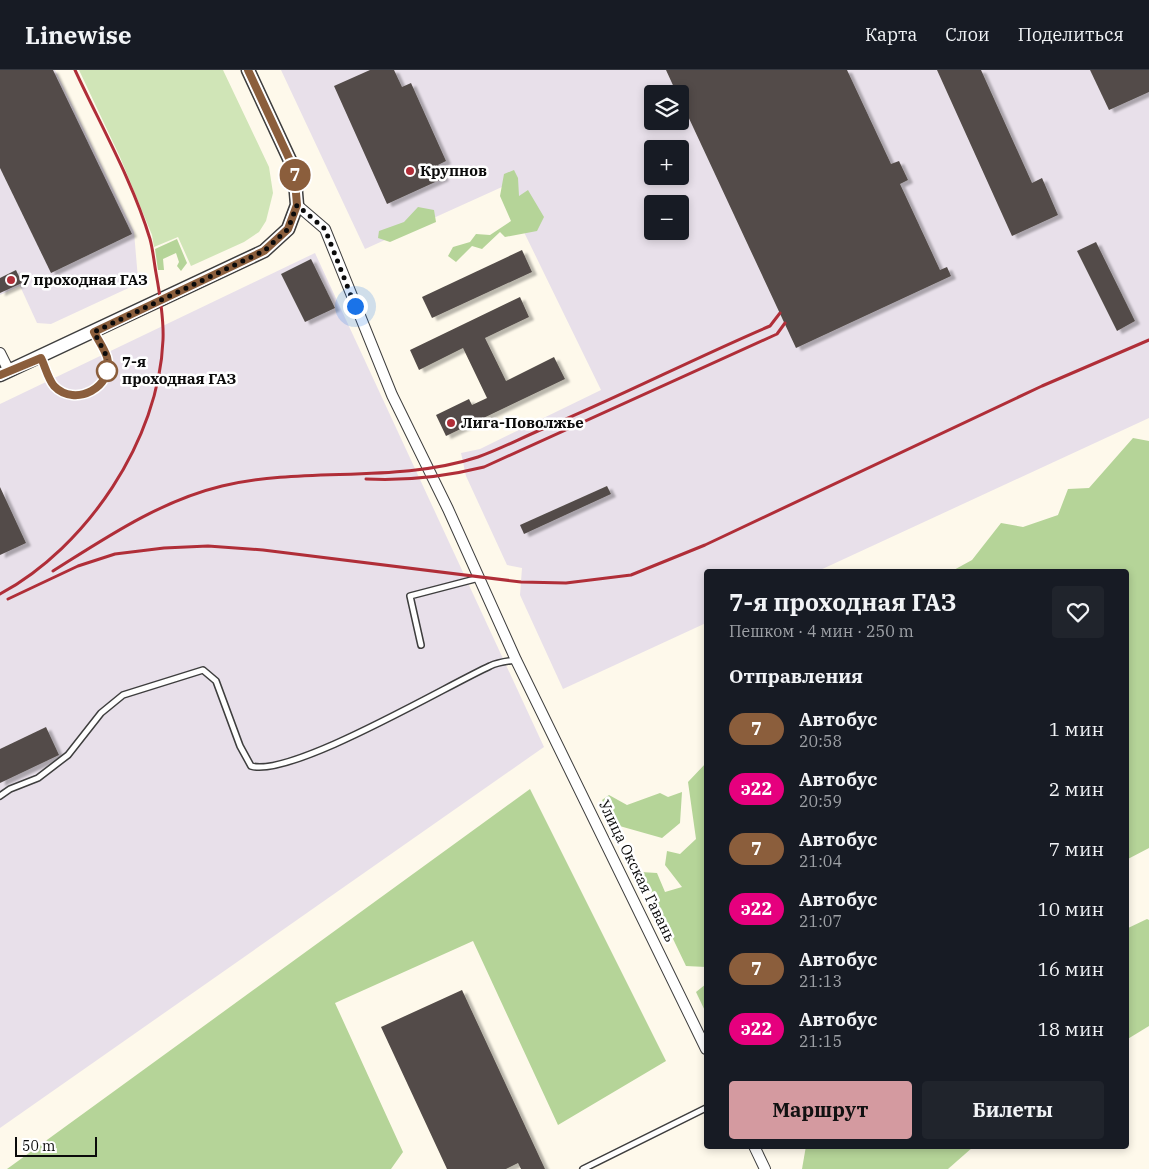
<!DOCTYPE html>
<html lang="ru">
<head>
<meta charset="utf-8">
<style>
	body { margin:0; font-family:"IBM Plex Serif",serif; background:#20242c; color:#f1f3f6; height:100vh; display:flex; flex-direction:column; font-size:19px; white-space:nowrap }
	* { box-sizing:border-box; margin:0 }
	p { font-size:16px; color:#9ea1a6 }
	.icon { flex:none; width:28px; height:28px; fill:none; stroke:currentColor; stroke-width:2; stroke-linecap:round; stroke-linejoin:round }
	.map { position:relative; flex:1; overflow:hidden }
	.sheet { position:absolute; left:704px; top:499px; width:425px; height:580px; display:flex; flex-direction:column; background:#171b24; border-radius:5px; box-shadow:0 2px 8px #0003 }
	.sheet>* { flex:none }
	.badge { padding:0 10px; border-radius:16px; font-size:18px; line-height:32px }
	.tools { position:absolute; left:644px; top:15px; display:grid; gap:10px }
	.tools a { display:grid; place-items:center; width:45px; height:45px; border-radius:5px; background:#171b24; box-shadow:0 2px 8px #0003; font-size:25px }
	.scale { position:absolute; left:15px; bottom:12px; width:82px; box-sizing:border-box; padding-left:5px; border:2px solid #0b0b0b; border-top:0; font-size:14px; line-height:18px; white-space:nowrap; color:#0b0b0b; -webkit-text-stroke:4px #fff; paint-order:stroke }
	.you { position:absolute; width:25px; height:25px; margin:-12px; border:4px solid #fff; border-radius:50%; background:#1a73e8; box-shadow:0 0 0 8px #1a73e833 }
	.map>.badge { position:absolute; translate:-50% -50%; box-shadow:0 0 0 2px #fff }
	h2 { padding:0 25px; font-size:19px; line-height:45px }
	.round { display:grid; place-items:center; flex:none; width:52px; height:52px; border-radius:5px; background:#20242c }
	.headline { display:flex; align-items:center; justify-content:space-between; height:85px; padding:0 25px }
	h1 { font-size:24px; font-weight:700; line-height:38px }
	.button { display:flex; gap:10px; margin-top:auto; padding:10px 25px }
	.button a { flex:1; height:58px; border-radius:5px; background:#d49aa0; color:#111; font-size:20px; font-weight:700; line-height:58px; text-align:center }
	.button a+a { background:#20242c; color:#f1f3f6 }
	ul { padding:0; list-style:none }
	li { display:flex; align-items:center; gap:15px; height:60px; padding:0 25px }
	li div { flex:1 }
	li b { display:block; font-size:19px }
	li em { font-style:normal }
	li .badge { min-width:55px; font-weight:700; text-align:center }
	header { display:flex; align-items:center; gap:30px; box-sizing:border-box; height:70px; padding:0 25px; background:#171b24; border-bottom:1px solid #363941 }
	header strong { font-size:24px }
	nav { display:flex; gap:28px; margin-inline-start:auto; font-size:18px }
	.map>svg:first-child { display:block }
	.industrial { fill:#e8e0ea; fill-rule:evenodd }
	.green { fill:#d0e5b7 }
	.forest { fill:#b5d498 }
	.building { fill:#534c48; filter:url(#shadow) }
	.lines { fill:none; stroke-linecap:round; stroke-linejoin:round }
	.service-casing { stroke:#3e3e3e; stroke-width:8 }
	.minor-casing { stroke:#3e3e3e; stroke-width:12 }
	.tertiary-casing { stroke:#3e3e3e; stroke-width:15 }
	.service { stroke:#fff; stroke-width:5 }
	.minor { stroke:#fff; stroke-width:10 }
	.tertiary { stroke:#fff; stroke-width:12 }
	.rail { stroke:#b02e38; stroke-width:3 }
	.line-casing { stroke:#fff; stroke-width:11 }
	.line { stroke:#8b5e3c; stroke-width:8 }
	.walk { stroke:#0b0b0b; stroke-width:5; stroke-dasharray:0 9 }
	.poi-dot { fill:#b02e38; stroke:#fff; stroke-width:2 }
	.stop-dot { fill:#fff; stroke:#8b5e3c; stroke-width:2.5 }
	.labels { text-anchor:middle; stroke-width:5; stroke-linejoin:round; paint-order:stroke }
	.poi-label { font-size:15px; font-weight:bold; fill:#0b0b0b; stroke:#fff; text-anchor:start }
	.stop-label { font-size:15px; font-weight:bold; fill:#0b0b0b; stroke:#fff; text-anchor:start }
	.street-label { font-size:15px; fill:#0b0b0b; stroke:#fff }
</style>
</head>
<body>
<header>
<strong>Linewise</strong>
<nav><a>Карта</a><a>Слои</a><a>Поделиться</a></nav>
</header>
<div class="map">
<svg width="1149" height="1099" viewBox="0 0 1149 1099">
	<defs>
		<filter id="shadow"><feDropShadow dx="5" dy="3" stdDeviation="1" flood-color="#0004"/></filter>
	</defs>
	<rect width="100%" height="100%" fill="#fef9eb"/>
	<g class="industrial">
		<path d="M0,0H55L134,162L138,209L135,215L51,254L37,253L20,216L0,225Z"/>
		<path d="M281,0H1149V348L818,501H706V553L563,619L520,525L522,498L507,495L466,406L461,383L480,379L601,320L502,117L365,179ZM652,24H680V51H652ZM652,79H680V106H652ZM652,134H680V161H652Z"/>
		<path d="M315,183L544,677L0,1058V334Z"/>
	</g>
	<path class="green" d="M79,0H223L269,97L273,123L266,151L259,162L244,172L191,196L178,167L154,177L152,165L120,87Z"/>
	<g class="forest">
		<path d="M514,100L518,108L519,126L528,120L544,147L537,161L505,167L500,162L482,179L472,176L456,192L448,186L453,177L470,172L476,164L490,165L511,151L500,126L504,104Z"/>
		<path d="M418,137L434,140L436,152L390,172L378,168L379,161L404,152Z"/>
		<path d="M177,169L187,193L181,201L177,196L179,192L176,183L163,189L164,200H158L155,179Z"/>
		<path d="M1133,368L1149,371V778L1126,790V501H952L972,490L1001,453L1023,457L1058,445L1068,419L1089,418Z"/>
		<path d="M706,693V897L686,896L641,802L657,803L665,822L682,817L665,795L667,781L680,784L696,769L688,712Z"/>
		<path d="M530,719L666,991L558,1055L473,871L335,933L403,1082L391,1099H7Z"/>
		<path d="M682,722L680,753L662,768L616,755L602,730L609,725L627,735L660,723L668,727Z"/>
		<path d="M1147,849L1149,850V956L1126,970V859Z"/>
		<path d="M706,914V943L696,922Z"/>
		<path d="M806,1076H973V1077L948,1099H802Z"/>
	</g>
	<g class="building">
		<path d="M0,0H53L132,164L51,203L0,98Z"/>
		<path d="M370,0H394L402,17L411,13L446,91L438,95L444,108L387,134L334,16Z"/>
		<path d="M666,0H847L891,94L899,91L908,110L900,114L940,200L947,197L951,206L796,278L680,29V24H677Z"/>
		<path d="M937,0H981L1032,113L1042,108L1058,145L1012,166Z"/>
		<path d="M1090,0H1149V22L1109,40Z"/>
		<path d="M1096,172L1135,251L1117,261L1077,181Z"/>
		<path d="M522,180L532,202L432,248L422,227Z"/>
		<path d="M311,189L335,238L305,252L281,204Z"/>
		<path d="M16,200L22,213L0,223V208Z"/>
		<path d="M520,227L529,247L485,268L506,311L554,287L565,309L446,366L436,345L469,329L472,335L487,328L463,278L419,300L410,280Z"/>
		<path d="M607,416L611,424L524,464L520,455Z"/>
		<path d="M0,417L26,473L0,485Z"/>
		<path d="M46,657L59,685L0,713V679Z"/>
		<path d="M462,920L545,1099H521L518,1093L506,1099H447L381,957Z"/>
	</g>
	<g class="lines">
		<defs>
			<g id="service">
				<path d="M41,288C45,296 48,309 54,316C75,338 115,317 107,287C104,279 98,270 94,262"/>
				<path d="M421,575L410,526L479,508"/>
				<path d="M0,726L10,719L38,708L68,685L101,643L123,625L203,600L216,611L240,676L251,696C291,708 446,616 490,596C498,592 508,591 516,590"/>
				<path d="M583,1099L706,1038"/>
			</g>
			<g id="minor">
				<path d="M297,135L325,159L392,325L448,439L516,590L706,979"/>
				<path d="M0,283L9,301"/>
				<path d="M754,1076L765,1099"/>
			</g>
			<path id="tertiary" d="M0,305L264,181L288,159L297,135L294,99L248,0"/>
		</defs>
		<use href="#service" class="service-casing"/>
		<use href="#minor" class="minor-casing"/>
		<use href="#tertiary" class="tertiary-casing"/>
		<use href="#service" class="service"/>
		<use href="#minor" class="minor"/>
		<use href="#tertiary" class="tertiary"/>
		<g class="rail">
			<path d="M366,409C407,411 444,407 484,397L777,264L785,253"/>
			<path d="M53,501C107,467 160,431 222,416C305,396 396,414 478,387C501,379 523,367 545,358C621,326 695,288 770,256L780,243"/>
			<path d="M0,524C87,477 159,370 163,270C164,248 160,225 156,203C154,192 153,180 150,169C133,112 100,54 75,0"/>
			<path d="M8,529L78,496L115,484L164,478L208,476L263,480L521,512L566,513L631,505L705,475L1042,316L1149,270"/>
		</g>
	</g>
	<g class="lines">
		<defs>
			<path id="line" d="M0,305L41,288C45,296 48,309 54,316C75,338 115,317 107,287C104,278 98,270 94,262L264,181L288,159L297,135L294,99L248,0"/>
		</defs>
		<use href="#line" class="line-casing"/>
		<use href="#line" class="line"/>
		<path class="walk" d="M107,301V287L94,262L264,181L288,159L297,135L325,159L355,236"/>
	</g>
	<g class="poi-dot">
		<circle cx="410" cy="101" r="5"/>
		<circle cx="11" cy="210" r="5"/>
		<circle cx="451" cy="353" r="5"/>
	</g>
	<circle class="stop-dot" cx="107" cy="301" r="10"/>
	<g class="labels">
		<g class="poi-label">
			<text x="420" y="106">Крупнов</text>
			<text x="21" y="215">7 проходная ГАЗ</text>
			<text x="461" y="358">Лига-Поволжье</text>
		</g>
		<g class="stop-label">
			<text x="122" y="297">7-я<tspan x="122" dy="17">проходная ГАЗ</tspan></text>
		</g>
		<g class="street-label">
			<text transform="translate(637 801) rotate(64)" y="5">Улица Окская Гавань</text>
		</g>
	</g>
</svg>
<div class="tools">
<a><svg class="icon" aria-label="layers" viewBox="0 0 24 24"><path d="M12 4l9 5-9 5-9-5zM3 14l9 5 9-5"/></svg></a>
<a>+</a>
<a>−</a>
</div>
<div class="scale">50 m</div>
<div class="you" style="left:355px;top:236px"></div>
<b class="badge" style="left:295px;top:105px;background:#8b5e3c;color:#fff">7</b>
<section class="sheet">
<div class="headline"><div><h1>7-я проходная ГАЗ</h1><p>Пешком · 4 мин · 250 m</p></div><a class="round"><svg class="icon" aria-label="heart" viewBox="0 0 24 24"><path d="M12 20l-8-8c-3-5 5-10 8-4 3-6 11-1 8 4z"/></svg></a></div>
<h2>Отправления</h2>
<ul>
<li><span class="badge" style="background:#8b5e3c;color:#fff">7</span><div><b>Автобус</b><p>20:58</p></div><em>1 мин</em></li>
<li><span class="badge" style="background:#e6007e;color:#fff">э22</span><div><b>Автобус</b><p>20:59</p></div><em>2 мин</em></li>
<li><span class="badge" style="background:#8b5e3c;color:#fff">7</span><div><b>Автобус</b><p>21:04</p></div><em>7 мин</em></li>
<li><span class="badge" style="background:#e6007e;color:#fff">э22</span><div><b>Автобус</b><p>21:07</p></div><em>10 мин</em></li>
<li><span class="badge" style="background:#8b5e3c;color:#fff">7</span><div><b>Автобус</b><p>21:13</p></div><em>16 мин</em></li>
<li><span class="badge" style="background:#e6007e;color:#fff">э22</span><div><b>Автобус</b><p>21:15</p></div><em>18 мин</em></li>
</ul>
<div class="button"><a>Маршрут</a><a>Билеты</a></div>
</section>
</div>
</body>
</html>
